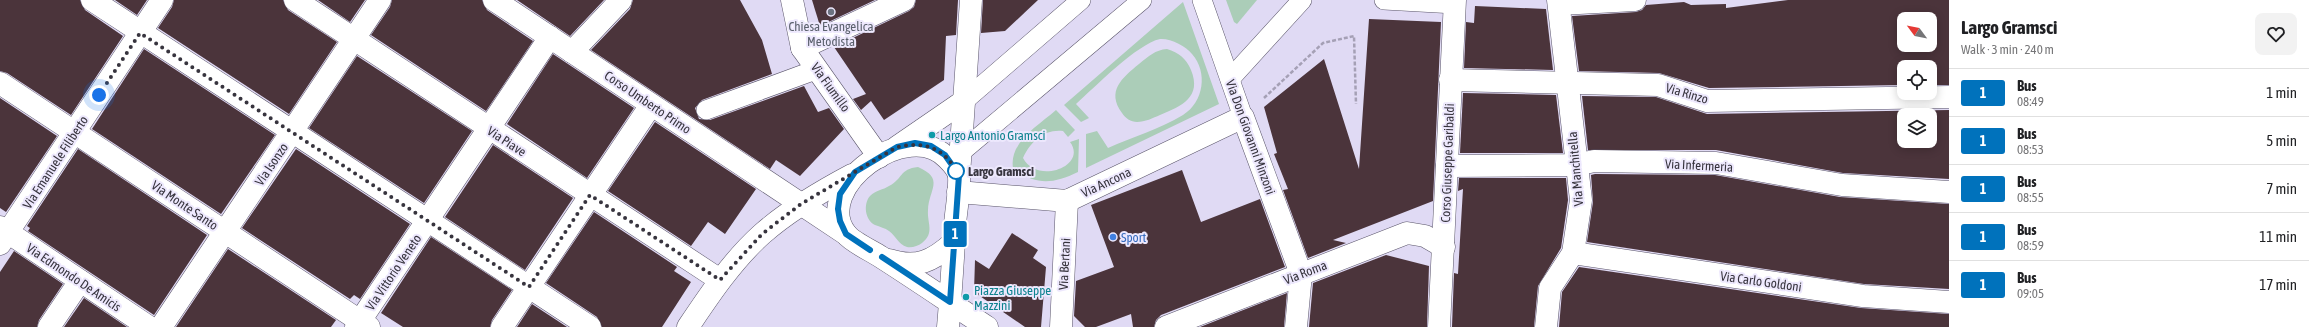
<!DOCTYPE html>
<html lang="en">
<head>
<meta charset="utf-8">
<style>
	body { margin:0; font-family:"Asap Condensed",sans-serif; background:#f2f2f2; color:#202124; height:100vh; display:flex; flex-direction:column; font-size:15px; white-space:nowrap }
	* { box-sizing:border-box; margin:0 }
	p { font-size:13px; color:#757577 }
	.icon { flex:none; width:22px; height:22px; fill:none; stroke:currentColor; stroke-width:2; stroke-linecap:round; stroke-linejoin:round }
	.map { position:relative; flex:1; overflow:hidden }
	.side { display:flex; flex-direction:column; background:#fff; width:360px }
	.side>* { flex:none }
	.badge { padding:0 8px; border-radius:3px; font-size:14px; line-height:26px }
	.needle { width:26px; rotate:302deg }
	.buttons { position:absolute; left:1897px; top:12px; display:grid; gap:8px }
	.buttons a { display:grid; place-items:center; width:40px; height:40px; border-radius:8px; background:#fff; box-shadow:0 2px 10px #0003; font-size:20px }
	.you { position:absolute; width:20px; height:20px; margin:-10px; border:3px solid #fff; border-radius:50%; background:#1a73e8; box-shadow:0 0 0 6px #1a73e833 }
	.map>.badge { position:absolute; translate:-50% -50%; box-shadow:0 0 0 2px #fff }
	.round { display:grid; place-items:center; flex:none; width:42px; height:42px; border-radius:8px; background:#f2f2f2 }
	.head { display:flex; align-items:center; justify-content:space-between; height:68px; padding:0 12px }
	h1 { font-size:19px; font-weight:700; line-height:30px }
	ul { padding:0; list-style:none }
	li { display:flex; align-items:center; gap:12px; height:48px; padding:0 12px; border-top:1px solid #e0e0e0 }
	li div { flex:1 }
	li b { display:block; font-size:15px }
	li em { font-style:normal }
	li .badge { min-width:44px; font-weight:700; text-align:center }
	main { display:flex; flex:1; min-height:0 }
	.map>svg:first-child { display:block }
	.green { fill:#abcdb8 }
	.building { fill:#4b343b; fill-rule:evenodd }
	.lines { fill:none; stroke-linecap:round; stroke-linejoin:round }
	.pedestrian-casing { stroke:#5a556a; stroke-width:20 }
	.minor-casing { stroke:#5a556a; stroke-width:23 }
	.tertiary-casing { stroke:#5a556a; stroke-width:23 }
	.path { stroke:#a5a0b5; stroke-width:2.5; stroke-dasharray:4 2; stroke-linecap:butt }
	.pedestrian { stroke:#fff; stroke-width:19 }
	.minor { stroke:#fff; stroke-width:22 }
	.tertiary { stroke:#fff; stroke-width:22 }
	.line-casing { stroke:#fff; stroke-width:9 }
	.line { stroke:#0072bc; stroke-width:6 }
	.walk { stroke:#37343e; stroke-width:4; stroke-dasharray:0 7.2 }
	.worship-dot { fill:#6b7280; stroke:#ede8fd; stroke-width:1.5 }
	.culture-dot { fill:#0f9aa8; stroke:#ede8fd; stroke-width:1.5 }
	.stop-dot { fill:#fff; stroke:#0072bc; stroke-width:2 }
	.shop-dot { fill:#3f7fe0; stroke:#ede8fd; stroke-width:1.5 }
	.labels { text-anchor:middle; stroke-width:4; stroke-linejoin:round; paint-order:stroke }
	.worship-label { font-size:13px; fill:#5b616d; stroke:#ede8fd }
	.street-label { font-size:13px; fill:#37343e; stroke:#ede8fd }
	.culture-label { font-size:13px; fill:#0d838f; stroke:#ede8fd; text-anchor:start }
	.stop-label { font-size:13px; font-weight:bold; fill:#37343e; stroke:#ede8fd; text-anchor:start }
	.shop-label { font-size:13px; fill:#366cbe; stroke:#ede8fd; text-anchor:start }
</style>
</head>
<body>
<main>
<div class="map">
<svg width="1949" height="327" viewBox="0 0 1949 327">
	<rect width="100%" height="100%" fill="#e0daf4"/>
	<g class="green">
		<path d="M1226,0H1257L1237,24L1234,22Z"/>
		<path d="M1183,2L1219,104L1086,168V134L1097,131L1108,148C1132,137 1160,129 1183,115C1204,102 1208,72 1192,54C1186,46 1170,38 1160,39C1137,44 1095,87 1076,104L1089,118L1081,122L1064,105Z"/>
		<path d="M1167,49C1179,53 1186,58 1191,70C1202,97 1182,106 1160,115C1153,118 1145,122 1137,122C1131,122 1125,118 1122,113C1106,91 1122,78 1139,64C1149,56 1155,50 1167,49Z"/>
		<path d="M1056,110L1075,130L1068,137L1063,131C1044,129 1031,141 1023,158C1037,185 1088,166 1070,142L1079,139L1078,172C1053,184 1036,186 1013,168C1009,142 1038,126 1056,110Z"/>
		<path d="M918,167C945,179 929,189 928,210C927,223 935,233 922,243C918,246 912,248 907,247C898,244 896,236 889,231C885,228 880,227 875,225C865,220 863,204 870,196C876,190 883,190 889,186C903,179 899,169 918,167Z"/>
	</g>
	<g class="building">
		<path d="M0,0H80L85,10L123,36L71,115L7,73L0,71Z"/>
		<path d="M115,0H147L137,15Z"/>
		<path d="M174,0H283L288,10L337,42L289,114L158,28L172,7Z"/>
		<path d="M318,0H365L350,22Z"/>
		<path d="M392,0H482L487,10L533,41L486,111L371,35L390,7Z"/>
		<path d="M517,0H604L570,36Z"/>
		<path d="M633,0H740L762,40L772,74L702,100L695,108L699,119L710,120L804,86L818,112L829,108L844,129L800,176L776,160L770,169L591,50L630,9Z"/>
		<path d="M812,0H875L820,26Z"/>
		<path d="M916,0H958L956,35L946,36L944,80L884,120L871,101L861,110L853,99L866,94L834,47L909,11L914,7Z"/>
		<path d="M983,0H1038L1005,31L981,33Z"/>
		<path d="M1788,0H1949V85H1930V67H1904V85L1709,88L1659,73L1579,71L1572,16L1636,12L1642,10L1646,5L1684,2L1691,5L1726,4V8ZM1904,19H1930V45H1904Z"/>
		<path d="M1475,6L1546,9L1553,70L1464,68L1466,22L1474,23Z"/>
		<path d="M1369,19L1441,22L1433,201L1333,240L1346,243L1308,258L1283,190L1288,189L1274,154L1277,153L1264,107L1324,59L1359,169Z"/>
		<path d="M144,49L275,135L221,214L92,129Z"/>
		<path d="M553,54L634,108L587,178L507,124Z"/>
		<path d="M357,56L472,131L424,203L309,128Z"/>
		<path d="M1463,93L1556,95L1563,153H1460Z"/>
		<path d="M1582,96L1656,97L1707,114L1949,110V179L1843,173L1716,150H1588ZM1904,115H1930V141H1904Z"/>
		<path d="M0,98L57,136L6,212L0,208Z"/>
		<path d="M655,122L756,189L725,234L708,222L691,246L608,191Z"/>
		<path d="M493,145L573,198L525,270L445,217Z"/>
		<path d="M78,149L207,235L154,315L28,231L30,228L27,226Z"/>
		<path d="M296,149L410,224L360,299L354,295L350,299L242,228Z"/>
		<path d="M1182,170L1201,222L1260,199L1285,267L1161,315L1156,320L1154,327H1133L1131,314L1096,327H1085L1074,316L1076,281L1114,267L1091,205Z"/>
		<path d="M1595,174L1715,175L1840,197L1949,204V289L1864,284L1587,242L1593,202L1591,175Z"/>
		<path d="M1459,178H1566L1568,200L1561,248L1538,286L1534,327H1452L1454,273L1458,274L1463,189L1458,191Z"/>
		<path d="M594,212L677,267L674,271L691,282L662,327H602L597,317L546,283Z"/>
		<path d="M1012,233L1038,250L1033,258L1046,267L1041,327H1025L974,292L975,260L989,269Z"/>
		<path d="M431,237L512,290L492,320L490,327H403L381,313Z"/>
		<path d="M228,249L336,320L331,327H176Z"/>
		<path d="M14,251L63,284L39,320L37,327H0V272Z"/>
		<path d="M1386,255L1429,266L1427,327H1309L1313,283Z"/>
		<path d="M1579,267L1861,308L1949,314V327H1559L1562,292Z"/>
		<path d="M1287,293L1284,327H1200Z"/>
		<path d="M84,298L127,327H64Z"/>
		<path d="M532,304L567,327H517Z"/>
	</g>
	<g class="lines">
		<defs>
			<g id="pedestrian">
				<path d="M1202,0L1243,117"/>
				<path d="M1384,0L1455,4"/>
				<path d="M1230,79L1302,0"/>
				<path d="M964,101L1081,0"/>
				<path d="M706,110L818,69"/>
				<path d="M960,153L1142,0"/>
			</g>
			<g id="minor">
				<path d="M92,0L590,327"/>
				<path d="M295,0L720,280"/>
				<path d="M792,0L802,48L879,157"/>
				<path d="M1560,4L1635,0"/>
				<path d="M802,48L904,0"/>
				<path d="M572,52L621,0"/>
				<path d="M1450,80L1658,85L1707,101L1949,97"/>
				<path d="M0,83L369,327"/>
				<path d="M897,147L964,101"/>
				<path d="M1447,166L1576,165L1594,161L1716,163L1842,185L1949,192"/>
				<path d="M958,192L1067,201L1243,117L1301,274L1296,327"/>
				<path d="M0,227L149,327"/>
				<path d="M0,244L162,0"/>
				<path d="M1573,253L1863,296L1949,302"/>
				<path d="M49,327L80,281"/>
				<path d="M161,327L380,0"/>
				<path d="M356,327L550,37"/>
				<path d="M502,327L651,105"/>
				<path d="M1061,327L1067,201"/>
				<path d="M1546,327L1550,288L1573,253L1581,200L1558,0"/>
			</g>
			<g id="tertiary">
				<path d="M494,0L846,234"/>
				<path d="M959,175L971,0"/>
				<path d="M889,260C917,269 933,261 954,242"/>
				<path d="M688,327C710,294 733,260 762,234C789,210 820,192 852,175"/>
				<path d="M948,327C951,293 953,259 955,225C956,209 960,192 959,176C958,170 952,163 948,159C909,115 810,188 846,234C852,242 872,251 881,257C917,280 952,304 987,327"/>
				<path d="M1166,327L1407,233L1425,236L1444,247"/>
				<path d="M1439,327L1455,0"/>
			</g>
		</defs>
		<use href="#pedestrian" class="pedestrian-casing"/>
		<use href="#minor" class="minor-casing"/>
		<use href="#tertiary" class="tertiary-casing"/>
		<path class="path" d="M1264,98L1323,43L1354,36L1356,104"/>
		<use href="#pedestrian" class="pedestrian"/>
		<use href="#minor" class="minor"/>
		<use href="#tertiary" class="tertiary"/>
	</g>
	<g class="lines">
		<defs>
			<path id="line" d="M870,250L846,234L840,221L838,209L840,194L855,172L897,147L915,143L931,146L945,155L959,175L950,302L882,257"/>
		</defs>
		<use href="#line" class="line-casing"/>
		<use href="#line" class="line"/>
		<path class="walk" d="M99,95L140,33L529,287L590,195L720,280L762,234L801,204L897,147C927,141 944,148 959,175L956,171"/>
	</g>
	<circle class="worship-dot" cx="831" cy="12" r="4"/>
	<g class="culture-dot">
		<circle cx="932" cy="135" r="4"/>
		<circle cx="966" cy="297" r="4"/>
	</g>
	<circle class="stop-dot" cx="956" cy="171" r="8"/>
	<circle class="shop-dot" cx="1113" cy="237" r="4"/>
	<g class="labels">
		<g class="worship-label">
			<text x="831" y="31">Chiesa Evangelica<tspan x="831" dy="15">Metodista</tspan></text>
		</g>
		<g class="street-label">
			<text transform="translate(831 87) rotate(54)" y="5">Via Fiumillo</text>
			<text transform="translate(1687 93) rotate(16)" y="5">Via Rinzo</text>
			<text transform="translate(648 102) rotate(34)" y="5">Corso Umberto Primo</text>
			<text transform="translate(1251 137) rotate(70)" y="5">Via Don Giovanni Minzoni</text>
			<text transform="translate(507 141) rotate(33)" y="5">Via Piave</text>
			<text transform="translate(55 162) rotate(-57)" y="5">Via Emanuele Filiberto</text>
			<text transform="translate(1447 163) rotate(-88)" y="5">Corso Giuseppe Garibaldi</text>
			<text transform="translate(271 164) rotate(-56)" y="5">Via Isonzo</text>
			<text transform="translate(1699 165) rotate(3)" y="5">Via Infermeria</text>
			<text transform="translate(1575 169) rotate(-95)" y="5">Via Manchitella</text>
			<text transform="translate(1106 182) rotate(-25)" y="5">Via Ancona</text>
			<text transform="translate(185 205) rotate(34)" y="5">Via Monte Santo</text>
			<text transform="translate(1064 264) rotate(-87)" y="5">Via Bertani</text>
			<text transform="translate(393 272) rotate(-56)" y="5">Via Vittorio Veneto</text>
			<text transform="translate(1305 272) rotate(-21)" y="5">Via Roma</text>
			<text transform="translate(74 277) rotate(34)" y="5">Via Edmondo De Amicis</text>
			<text transform="translate(1761 281) rotate(8)" y="5">Via Carlo Goldoni</text>
		</g>
		<g class="culture-label">
			<text x="940" y="140">Largo Antonio Gramsci</text>
			<text x="974" y="295">Piazza Giuseppe<tspan x="974" dy="15">Mazzini</tspan></text>
		</g>
		<g class="stop-label">
			<text x="968" y="176">Largo Gramsci</text>
		</g>
		<g class="shop-label">
			<text x="1121" y="242">Sport</text>
		</g>
	</g>
</svg>
<div class="buttons">
<a><svg class="needle" viewBox="-14 -14 28 28"><path d="M0-13l5 13h-10z" fill="#e53935"/><path d="M0 13l5-13h-10z" fill="#757577"/></svg></a>
<a><svg class="icon" aria-label="locate" viewBox="0 0 24 24"><circle cx="12" cy="12" r="6"/><path d="M12 2v4M12 18v4M2 12h4M18 12h4"/></svg></a>
<a><svg class="icon" aria-label="layers" viewBox="0 0 24 24"><path d="M12 4l9 5-9 5-9-5zM3 14l9 5 9-5"/></svg></a>
</div>
<div class="you" style="left:99px;top:95px"></div>
<b class="badge" style="left:955px;top:234px;background:#0072bc;color:#fff">1</b>
</div>
<section class="side">
<div class="head"><div><h1>Largo Gramsci</h1><p>Walk · 3 min · 240 m</p></div><a class="round"><svg class="icon" aria-label="heart" viewBox="0 0 24 24"><path d="M12 20l-8-8c-3-5 5-10 8-4 3-6 11-1 8 4z"/></svg></a></div>
<ul>
<li><span class="badge" style="background:#0072bc;color:#fff">1</span><div><b>Bus</b><p>08:49</p></div><em>1 min</em></li>
<li><span class="badge" style="background:#0072bc;color:#fff">1</span><div><b>Bus</b><p>08:53</p></div><em>5 min</em></li>
<li><span class="badge" style="background:#0072bc;color:#fff">1</span><div><b>Bus</b><p>08:55</p></div><em>7 min</em></li>
<li><span class="badge" style="background:#0072bc;color:#fff">1</span><div><b>Bus</b><p>08:59</p></div><em>11 min</em></li>
<li><span class="badge" style="background:#0072bc;color:#fff">1</span><div><b>Bus</b><p>09:05</p></div><em>17 min</em></li>
</ul>
</section>
</main>
</body>
</html>
